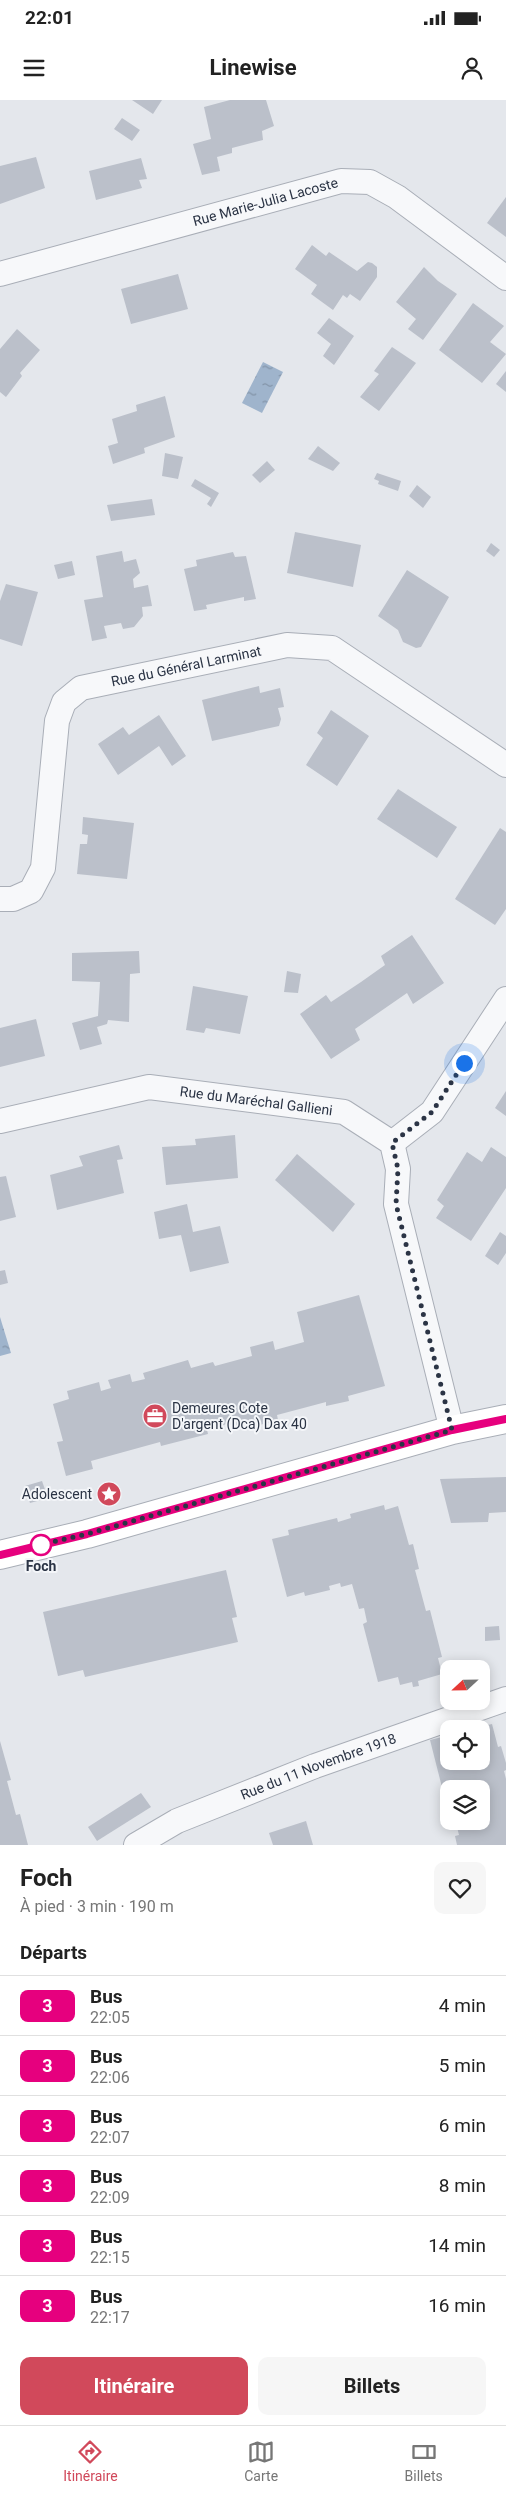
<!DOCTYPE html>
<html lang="fr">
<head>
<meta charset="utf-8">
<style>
	body { margin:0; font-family:Roboto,sans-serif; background:#f6f6f6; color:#222; height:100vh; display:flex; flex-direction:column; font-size:19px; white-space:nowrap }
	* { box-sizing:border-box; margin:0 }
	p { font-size:16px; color:#767676 }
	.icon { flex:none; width:28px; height:28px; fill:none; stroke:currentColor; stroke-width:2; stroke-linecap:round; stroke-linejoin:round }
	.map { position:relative; height:1745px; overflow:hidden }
	.drawer { display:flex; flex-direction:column; background:#fff; flex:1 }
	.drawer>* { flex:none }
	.badge { padding:0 10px; border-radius:8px; font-size:18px; line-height:32px }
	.needle { width:32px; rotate:248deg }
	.buttons { position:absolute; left:440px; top:1560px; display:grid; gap:10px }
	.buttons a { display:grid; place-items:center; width:50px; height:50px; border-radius:10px; background:#fff; box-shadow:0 2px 12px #0003; font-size:25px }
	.you { position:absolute; width:25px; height:25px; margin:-12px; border:4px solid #fff; border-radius:50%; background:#1a73e8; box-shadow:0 0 0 8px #1a73e833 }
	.map>.badge { position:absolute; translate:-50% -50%; box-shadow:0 0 0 2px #fff }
	h2 { padding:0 20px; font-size:19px; line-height:45px }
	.round { display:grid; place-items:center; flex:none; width:52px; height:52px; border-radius:10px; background:#f6f6f6 }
	.headline { display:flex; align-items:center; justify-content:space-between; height:85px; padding:0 20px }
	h1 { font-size:24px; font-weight:700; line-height:38px }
	.action { display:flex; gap:10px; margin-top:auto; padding:10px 20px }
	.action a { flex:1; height:58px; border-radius:10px; background:#d1495b; color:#fff; font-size:20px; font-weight:700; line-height:58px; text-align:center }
	.action a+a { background:#f6f6f6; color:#222 }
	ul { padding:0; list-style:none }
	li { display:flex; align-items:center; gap:15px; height:60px; padding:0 20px; border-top:1px solid #e0e0e0 }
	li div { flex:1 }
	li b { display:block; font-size:19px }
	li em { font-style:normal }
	li .badge { min-width:55px; font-weight:700; text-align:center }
	.status { display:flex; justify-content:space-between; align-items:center; height:35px; padding:0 25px; background:#fff; direction:ltr }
	.status svg { height:14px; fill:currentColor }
	header { display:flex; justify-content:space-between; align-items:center; height:65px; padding:0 20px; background:#fff; font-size:22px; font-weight:700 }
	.menu { display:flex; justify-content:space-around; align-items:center; height:70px; border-top:1px solid #e0e0e0; background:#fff; font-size:14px; color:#767676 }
	.menu a { display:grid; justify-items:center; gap:2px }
	.menu .current { color:#d1495b }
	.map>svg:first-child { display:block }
	.water { fill:url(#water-ripples) }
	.building { fill:#bbc0ca }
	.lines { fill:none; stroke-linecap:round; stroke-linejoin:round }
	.street-casing { stroke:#a9aeb7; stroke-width:26 }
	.secondary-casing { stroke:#a9aeb7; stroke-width:30 }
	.street { stroke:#f7f8fa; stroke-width:24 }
	.secondary { stroke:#fff; stroke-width:28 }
	.line-casing { stroke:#fff; stroke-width:11 }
	.line { stroke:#e6007e; stroke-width:8 }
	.walk { stroke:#2b3445; stroke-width:5; stroke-dasharray:0 9 }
	.stop-dot { fill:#fff; stroke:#e6007e; stroke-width:2.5 }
	.labels { text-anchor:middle; stroke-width:4; stroke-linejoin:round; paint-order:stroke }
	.street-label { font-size:14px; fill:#2b3445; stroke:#f4f6f9 }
	.poi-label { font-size:14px; fill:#2b3445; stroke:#f4f6f9; text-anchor:start }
	.stop-label { font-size:14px; font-weight:bold; fill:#2b3445; stroke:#f4f6f9 }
</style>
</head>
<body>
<div class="status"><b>22:01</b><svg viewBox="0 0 49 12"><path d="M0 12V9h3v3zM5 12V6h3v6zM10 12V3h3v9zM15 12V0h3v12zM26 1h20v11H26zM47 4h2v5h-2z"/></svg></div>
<header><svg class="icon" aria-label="menu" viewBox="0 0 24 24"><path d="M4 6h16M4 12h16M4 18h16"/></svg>Linewise<svg class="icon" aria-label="person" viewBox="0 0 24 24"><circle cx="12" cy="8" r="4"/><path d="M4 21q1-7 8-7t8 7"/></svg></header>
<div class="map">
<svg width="506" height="1745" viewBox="0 0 506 1745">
	<defs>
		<pattern id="water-ripples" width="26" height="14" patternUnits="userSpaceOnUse" patternTransform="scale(1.25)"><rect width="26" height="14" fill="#9fb4cc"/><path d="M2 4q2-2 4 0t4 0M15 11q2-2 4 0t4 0" fill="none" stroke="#8293a7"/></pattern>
	</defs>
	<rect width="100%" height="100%" fill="#e4e7ec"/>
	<g class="water">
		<path d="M263,262L283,272L262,313L242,303Z"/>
		<path d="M0,1217L11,1253L0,1256Z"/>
	</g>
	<g class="building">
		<path d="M132,0H162L153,14Z"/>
		<path d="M230,0H266L274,26L262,31L263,40L232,48V53L217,57L220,71L202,75L193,44L211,39L204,7Z"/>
		<path d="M122,18L140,30L132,41L114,29Z"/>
		<path d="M36,57L45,88L0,104V66Z"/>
		<path d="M141,58L147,79L139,80L142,88L96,100L89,71Z"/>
		<path d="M506,97V137L487,123Z"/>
		<path d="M312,145L326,156L329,152L357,171L368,162L372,163L377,167V177L360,201L350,194L347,198L343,195L333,210L311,194L317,185L295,169Z"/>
		<path d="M424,167L438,181L457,194L423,240L408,229L416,219L396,202Z"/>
		<path d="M178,174L188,209L131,224L121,189Z"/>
		<path d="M473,203L504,226L490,242L506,254L482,283L439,250Z"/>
		<path d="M329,218L354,236L334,265L323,256L331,244L317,233Z"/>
		<path d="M17,229L40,250L20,273L22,276L6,297L0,292V249Z"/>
		<path d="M392,247L416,263L379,311L360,297L379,274L374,271Z"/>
		<path d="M506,271V292L496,284Z"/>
		<path d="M165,296L175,337L144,348L145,353L113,364L108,346L118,343L112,319L137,311L136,305Z"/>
		<path d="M318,346L340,363L333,371L308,359Z"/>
		<path d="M165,353L183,357L178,379L162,376Z"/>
		<path d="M267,361L275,370L260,383L252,375Z"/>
		<path d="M377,373L401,381L398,391L378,384L379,381L374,379Z"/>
		<path d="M195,379L219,393L211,407L207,404L211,398L191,386Z"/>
		<path d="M417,385L431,397L423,408L409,396Z"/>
		<path d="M152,399L155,415L111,421L107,405Z"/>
		<path d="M295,432L361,445L353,487L287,473Z"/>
		<path d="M491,443L500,450L494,457L486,451Z"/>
		<path d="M122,451L124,462L136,459L140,473L133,479L134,488L148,485L152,506L142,507L143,516L134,527L123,529L121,523L104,526L107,538L92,541L84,500L103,497L96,456Z"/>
		<path d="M233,452L235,457L246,456L256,499L244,501V497L206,505L207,509L194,511L184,469L197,466L196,460Z"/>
		<path d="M72,461L75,475L58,479L54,465Z"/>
		<path d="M407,470L449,497L421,547L416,548L403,542L398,530L378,516Z"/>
		<path d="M6,484L38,492L22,546L0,539V501Z"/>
		<path d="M259,586L260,593L280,588L284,607L278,608L281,619L279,626L212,641L202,600Z"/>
		<path d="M331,610L369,636L337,686L306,665L323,638L317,633Z"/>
		<path d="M159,615L186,656L172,666L159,646L118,675L98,644L123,627L129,635Z"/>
		<path d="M398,689L457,727L437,758L377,719Z"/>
		<path d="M83,717L134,723L127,779L77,774L80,744H87L88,735L82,734Z"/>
		<path d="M500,728L506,732V809L495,825L455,799Z"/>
		<path d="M412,835L444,883L413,904L407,893L355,929L360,940L331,959L300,914L326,895L331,902L361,882L385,865L381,856Z"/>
		<path d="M139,851L140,873L130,874L129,922L108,920L107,924L97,927L102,944L80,950L72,923L98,916L100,882L72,881V853Z"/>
		<path d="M287,871L301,874L298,893L284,892Z"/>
		<path d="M193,886L248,896L240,934L206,928L204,933L186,930Z"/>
		<path d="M36,919L45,956L0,967V928Z"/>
		<path d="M506,991V1016L495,1008Z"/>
		<path d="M235,1035L238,1078L166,1085L162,1047L196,1045L195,1039Z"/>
		<path d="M119,1045L123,1059L117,1060L124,1093L57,1110L50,1075L83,1066L79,1056Z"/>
		<path d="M491,1047L506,1057V1088L471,1141L436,1118L444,1106L437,1100L467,1052L482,1062Z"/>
		<path d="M297,1054L355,1104L333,1132L275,1080Z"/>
		<path d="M6,1076L16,1117L0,1121V1077Z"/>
		<path d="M187,1104L193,1132L220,1126L229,1163L190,1172L181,1135L159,1139L154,1112Z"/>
		<path d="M500,1132L506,1136V1153L498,1165L485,1156Z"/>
		<path d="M5,1170L8,1183L0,1185V1171Z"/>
		<path d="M359,1195L385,1286L348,1296L349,1301L326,1306V1302L277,1315L278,1320L256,1326L255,1321L232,1327L230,1323L207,1330L208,1334L161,1346L160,1342L91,1361L93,1369L66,1376L57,1342L63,1341L53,1304L69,1299L67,1291L99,1282L101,1291L111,1288L108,1280L130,1274L132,1282L145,1279L143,1273L188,1260L191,1268L213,1262L215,1266L252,1256L250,1247L273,1241L275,1250L304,1242L297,1212Z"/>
		<path d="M506,1377V1412L489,1413L488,1422L451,1423L440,1379Z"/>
		<path d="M42,1381L48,1398L30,1403L25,1386Z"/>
		<path d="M384,1405L385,1410L398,1406L409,1445L413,1444L419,1469L415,1470L426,1511L430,1510L442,1557L438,1558L442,1574L418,1581L419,1586L413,1587L412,1582L400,1585L398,1577L378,1582L363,1524L367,1522L364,1508L359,1509L352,1484L341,1487L340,1483L329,1486L330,1490L305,1496L304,1492L287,1497L272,1439L289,1435L288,1430L337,1418L338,1422L351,1418L350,1414Z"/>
		<path d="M226,1470L237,1517L232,1518L238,1542L85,1577L83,1570L58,1576L43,1512Z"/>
		<path d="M499,1526L500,1540L485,1541V1527Z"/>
		<path d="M492,1624L498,1647L501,1646L506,1663V1670L504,1671L506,1679V1745H457L455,1736L459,1735L456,1723L451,1724V1721H481V1689H449L448,1711L430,1640L446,1636L449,1640V1661H481V1629L475,1628Z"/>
		<path d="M0,1641L11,1680L7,1681L16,1715L20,1714L28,1745H0Z"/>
		<path d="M141,1693L151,1707L97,1741L88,1727Z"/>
		<path d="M306,1721L313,1745H273L269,1733Z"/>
	</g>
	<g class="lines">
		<defs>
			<g id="street">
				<path id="s1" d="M0,174L341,81L370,82L397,97L506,178"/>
				<path id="s2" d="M0,799H13L31,791L43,768L57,621L64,602L81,588L287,545L332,548L506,665"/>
				<path id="s3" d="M0,1021L149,987L344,1012L392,1043L398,1069L396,1104L452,1330"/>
				<path d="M392,1043L432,1012L506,899"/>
				<path id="s4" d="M136,1745L177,1721L315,1666L506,1599"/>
			</g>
			<path id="secondary" d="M0,1455L87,1434L452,1330L506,1319"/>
		</defs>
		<use href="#street" class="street-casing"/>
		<use href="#secondary" class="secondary-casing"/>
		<use href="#street" class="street"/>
		<use href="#secondary" class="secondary"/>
	</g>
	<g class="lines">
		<defs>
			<path id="line" d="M0,1455L87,1434L452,1330L506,1319"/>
		</defs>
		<use href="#line" class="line-casing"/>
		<use href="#line" class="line"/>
		<path class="walk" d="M41,1445L35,1446L87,1434L452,1330L396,1104L398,1069L392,1043L432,1012L464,963"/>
	</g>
	<defs>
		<symbol id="office-disc" viewBox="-11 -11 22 22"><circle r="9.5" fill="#d1495b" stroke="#f4f6f9"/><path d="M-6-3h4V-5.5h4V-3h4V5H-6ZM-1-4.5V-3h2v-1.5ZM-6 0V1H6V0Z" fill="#fff"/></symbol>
		<symbol id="sight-disc" viewBox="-11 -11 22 22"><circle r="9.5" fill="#d1495b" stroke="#f4f6f9"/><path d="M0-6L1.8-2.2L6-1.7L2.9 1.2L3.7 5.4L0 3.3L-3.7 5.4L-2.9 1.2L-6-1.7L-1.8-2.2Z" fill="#fff"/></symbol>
	</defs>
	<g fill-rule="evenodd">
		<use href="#office-disc" x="141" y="1302" width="28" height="28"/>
		<use href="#sight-disc" x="95" y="1380" width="28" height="28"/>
	</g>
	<circle class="stop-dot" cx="41" cy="1445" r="10"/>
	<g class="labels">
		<g class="street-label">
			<text dy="5" stroke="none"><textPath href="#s1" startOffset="275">Rue Marie-Julia Lacoste</textPath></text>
			<text dy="5" stroke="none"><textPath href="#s2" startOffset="356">Rue du Général Larminat</textPath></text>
			<text dy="5" stroke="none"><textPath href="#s3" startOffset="261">Rue du Maréchal Gallieni</textPath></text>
			<text dy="5" stroke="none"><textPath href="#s4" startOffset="199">Rue du 11 Novembre 1918</textPath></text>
		</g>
		<g class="poi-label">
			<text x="172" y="1313">Demeures Cote<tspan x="172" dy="16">D'argent (Dca) Dax 40</tspan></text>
			<text x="92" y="1399" text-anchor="end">Adolescent</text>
		</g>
		<g class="stop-label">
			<text x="41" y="1471">Foch</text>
		</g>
	</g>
</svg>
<div class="buttons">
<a><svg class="needle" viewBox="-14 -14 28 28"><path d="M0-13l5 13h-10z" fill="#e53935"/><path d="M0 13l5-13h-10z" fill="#767676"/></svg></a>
<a><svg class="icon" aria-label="locate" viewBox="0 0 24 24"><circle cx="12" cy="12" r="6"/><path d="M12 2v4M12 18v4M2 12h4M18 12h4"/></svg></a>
<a><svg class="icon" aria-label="layers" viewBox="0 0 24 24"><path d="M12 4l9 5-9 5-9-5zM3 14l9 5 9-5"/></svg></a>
</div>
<div class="you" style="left:464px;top:963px"></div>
</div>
<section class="drawer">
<div class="headline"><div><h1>Foch</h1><p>À pied · 3 min · 190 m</p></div><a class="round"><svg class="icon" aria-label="heart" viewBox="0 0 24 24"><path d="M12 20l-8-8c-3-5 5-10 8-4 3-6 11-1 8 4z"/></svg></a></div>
<h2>Départs</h2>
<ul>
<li><span class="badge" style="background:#e6007e;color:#fff">3</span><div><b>Bus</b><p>22:05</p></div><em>4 min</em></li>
<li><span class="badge" style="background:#e6007e;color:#fff">3</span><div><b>Bus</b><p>22:06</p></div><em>5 min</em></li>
<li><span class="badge" style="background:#e6007e;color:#fff">3</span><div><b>Bus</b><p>22:07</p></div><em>6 min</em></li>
<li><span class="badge" style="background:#e6007e;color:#fff">3</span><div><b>Bus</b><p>22:09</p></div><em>8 min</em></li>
<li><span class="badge" style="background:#e6007e;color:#fff">3</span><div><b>Bus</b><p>22:15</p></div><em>14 min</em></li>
<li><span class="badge" style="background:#e6007e;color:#fff">3</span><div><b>Bus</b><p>22:17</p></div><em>16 min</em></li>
</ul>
<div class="action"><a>Itinéraire</a><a>Billets</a></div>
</section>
<nav class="menu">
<a class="current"><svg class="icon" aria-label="directions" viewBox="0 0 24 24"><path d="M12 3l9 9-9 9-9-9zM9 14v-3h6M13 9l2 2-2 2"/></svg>Itinéraire</a>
<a><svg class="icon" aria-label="map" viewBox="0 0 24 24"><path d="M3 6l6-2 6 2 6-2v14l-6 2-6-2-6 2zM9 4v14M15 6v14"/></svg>Carte</a>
<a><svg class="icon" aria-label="tickets" viewBox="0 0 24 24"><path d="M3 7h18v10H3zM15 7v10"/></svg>Billets</a>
</nav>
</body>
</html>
